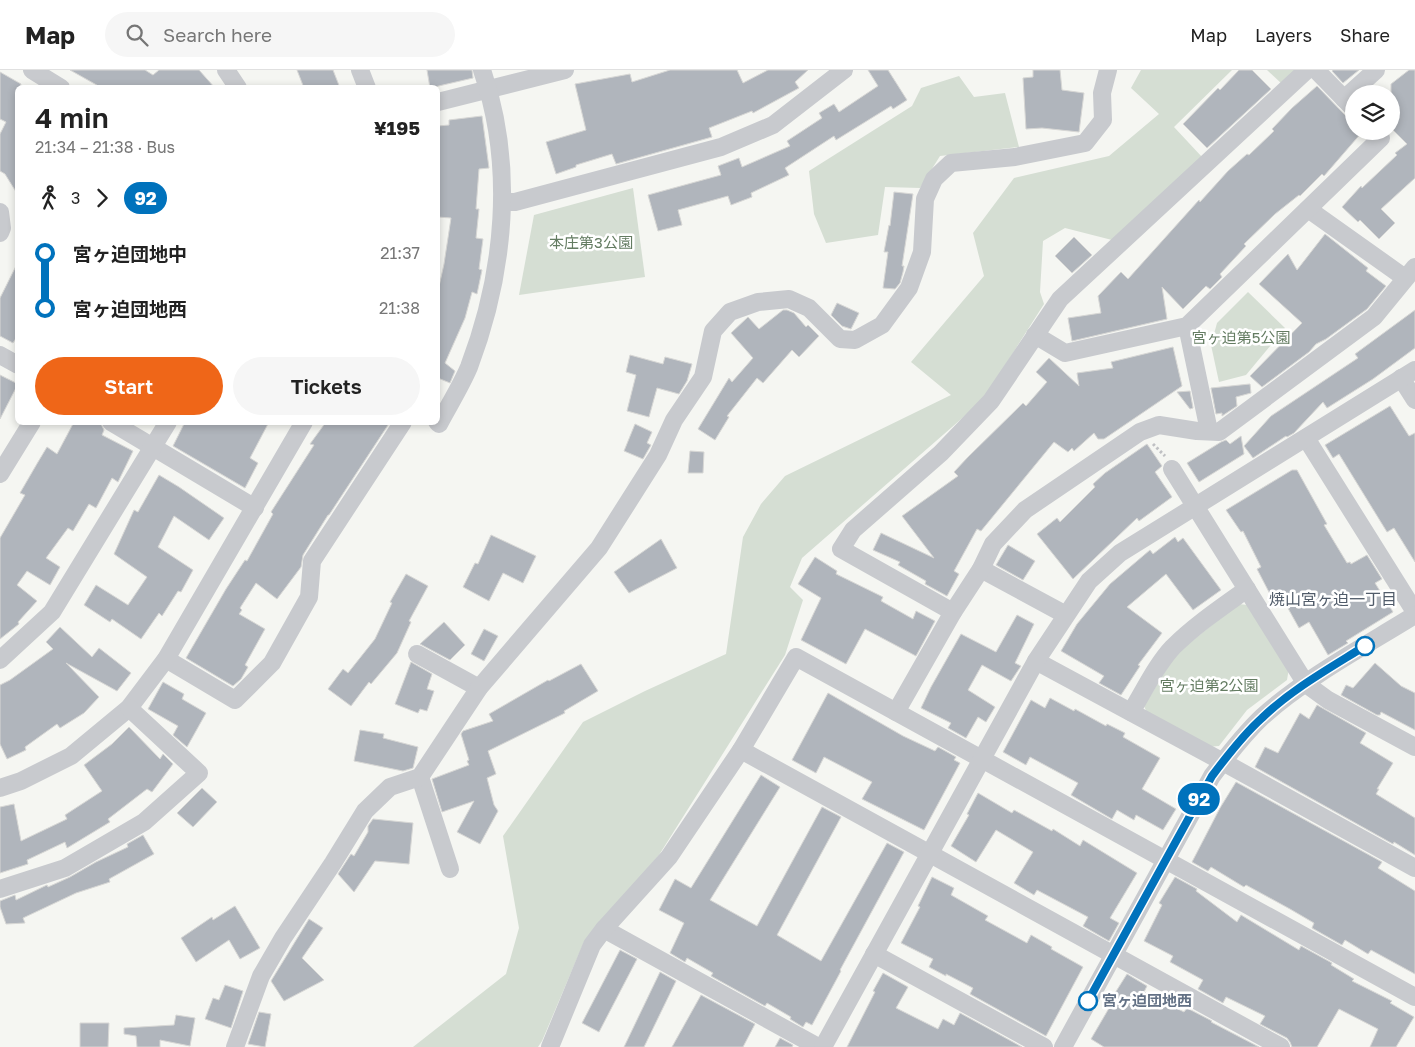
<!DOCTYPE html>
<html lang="en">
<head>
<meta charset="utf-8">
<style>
	body { margin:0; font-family:"Golos Text","Noto Sans JP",sans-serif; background:#f6f6f6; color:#222; height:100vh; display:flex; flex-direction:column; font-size:19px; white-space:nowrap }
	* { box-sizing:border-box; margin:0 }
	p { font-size:16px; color:#767676 }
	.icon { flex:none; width:28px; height:28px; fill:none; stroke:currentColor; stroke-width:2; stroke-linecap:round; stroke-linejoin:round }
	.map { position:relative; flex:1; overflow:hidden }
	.details { position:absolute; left:15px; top:15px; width:425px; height:340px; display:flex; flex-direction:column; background:#fff; border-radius:8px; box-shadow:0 2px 8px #0003 }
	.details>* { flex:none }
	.badge { padding:0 10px; border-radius:16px; font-size:18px; line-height:32px }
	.tools { position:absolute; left:1345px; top:15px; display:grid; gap:10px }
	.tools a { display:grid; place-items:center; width:55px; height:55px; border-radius:50%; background:#fff; box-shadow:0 2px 8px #0003; font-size:25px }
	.map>.badge { position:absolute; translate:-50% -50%; box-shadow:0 0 0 2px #fff }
	.legs { display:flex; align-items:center; gap:8px; height:55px; padding:0 20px; font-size:16px }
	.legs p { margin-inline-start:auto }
	.headline { display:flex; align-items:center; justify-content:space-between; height:85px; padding:0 20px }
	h1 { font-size:28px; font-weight:600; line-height:38px }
	.cta { display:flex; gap:10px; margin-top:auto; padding:10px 20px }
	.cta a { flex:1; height:58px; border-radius:30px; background:#ef6618; color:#fff; font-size:20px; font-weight:600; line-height:58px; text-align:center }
	.cta a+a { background:#f6f6f6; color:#222 }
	ul { padding:0 20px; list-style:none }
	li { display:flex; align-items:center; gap:18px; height:55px; font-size:19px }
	li i { display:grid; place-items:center; width:8px; height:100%; margin:0 6px; background:currentColor }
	li i::after { content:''; width:12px; height:12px; margin:-6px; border:4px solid; border-radius:50%; background:#fff }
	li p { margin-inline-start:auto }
	li:first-child i { background:linear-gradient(#0000 50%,currentColor 0) }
	li:last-child i { background:linear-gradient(currentColor 50%,#0000 0) }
	header { display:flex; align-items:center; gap:30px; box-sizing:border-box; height:70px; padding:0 25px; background:#fff; border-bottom:1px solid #e0e0e0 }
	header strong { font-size:24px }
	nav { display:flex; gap:28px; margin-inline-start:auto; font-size:18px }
	.search { width:350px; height:45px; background:#f6f6f6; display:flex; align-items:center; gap:12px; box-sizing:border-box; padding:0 18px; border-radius:28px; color:#767676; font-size:19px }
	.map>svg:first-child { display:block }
	.green { fill:#d5ded3 }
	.building { fill:#b0b5bc; stroke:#d7d7d5 }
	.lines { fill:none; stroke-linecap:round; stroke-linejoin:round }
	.path { stroke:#bfc0c3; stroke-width:3; stroke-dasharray:2.5 2.5; stroke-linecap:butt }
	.minor { stroke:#c8cace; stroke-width:18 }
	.line-1-casing { stroke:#fff; stroke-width:11 }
	.line-1 { stroke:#0072bc; stroke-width:8 }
	.stop-1-dot { fill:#fff; stroke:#0072bc; stroke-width:2.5 }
	.labels { text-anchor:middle; stroke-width:5; stroke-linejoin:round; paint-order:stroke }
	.park-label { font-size:15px; fill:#647c62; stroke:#fff }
	.stop-label { font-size:15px; font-weight:bold; fill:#637185; stroke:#fff; text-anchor:start }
	.neighbourhood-label { font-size:16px; fill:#515c6a; stroke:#fff }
</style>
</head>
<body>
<header>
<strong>Map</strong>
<div class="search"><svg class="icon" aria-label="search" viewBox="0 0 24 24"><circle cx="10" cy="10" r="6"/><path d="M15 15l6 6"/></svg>Search here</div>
<nav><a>Map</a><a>Layers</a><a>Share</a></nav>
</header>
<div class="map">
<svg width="1415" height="977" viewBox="0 0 1415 977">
	<rect width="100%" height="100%" fill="#f5f6f2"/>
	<g class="green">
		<path d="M1141,0H1232L1174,57L1202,87L1112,170L1065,158L1043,171L1040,222L1044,234L983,330L802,488L790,517L803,530L785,585L659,785L584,872L542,971L538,977H413L506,904L519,858L503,766L583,652L645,621L726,584L743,467L761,434L785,406L951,325L911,292L984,206L973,163L1014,108L1109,86L1159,44L1131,18Z"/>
		<path d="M1267,0H1300L1282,14Z"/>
		<path d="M959,6L974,27L1005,23L1019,77L940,86L920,118L885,117L878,165L826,173L814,144L809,101L912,36L921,18Z"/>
		<path d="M633,118L645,207L519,225L534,145Z"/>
		<path d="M1248,222L1285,258L1246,305L1219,312L1211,275L1217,253Z"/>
		<path d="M1238,534L1248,535L1289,598L1287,610L1247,640L1219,676L1206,677L1147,643L1144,636L1176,584Z"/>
	</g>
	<g class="building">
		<path d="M70,0H145L153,5L159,0H199L215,18H102Z"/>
		<path d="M297,0H333L340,18H304Z"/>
		<path d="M427,0H472L473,8L430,18Z"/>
		<path d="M670,0H737L743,13L768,0H808L795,12L799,18L753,43L752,41L709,58L712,67L616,94L612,84L576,95V97L556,104L546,72L586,60L575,14L630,4L632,12Z"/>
		<path d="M868,0H888L907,30L893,39L891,36L836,70L834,66L785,98L789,105L751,123L752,127L731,135L728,126L678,140L682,155L658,161L648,125L721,105L718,96L739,88L742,97L790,76L787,71L822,48L819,43L834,34L839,42L878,16Z"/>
		<path d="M1033,0H1060L1062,20L1084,23L1079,62L1042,58L1026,59L1023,8L1033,7Z"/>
		<path d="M1239,0H1252L1271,19L1207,78L1183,54L1218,18L1220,20Z"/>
		<path d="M1333,0H1359L1343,13L1332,1Z"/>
		<path d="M1409,0H1415V108L1381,139L1395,153L1379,169L1360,150L1358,152L1342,137L1361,116L1362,118L1397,85L1395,83L1407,74L1391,58V14Z"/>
		<path d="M0,2L21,14L20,18H18V125L5,104L0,101V64L6,52L0,49Z"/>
		<path d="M1317,16L1346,46L1354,49V61H1363L1324,106L1322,104L1300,126L1299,125L1275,144L1244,174L1246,176L1220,204L1222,207L1210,219L1206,216L1183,239L1162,217L1167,249L1072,271L1068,248L1101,243L1098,226L1121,202L1128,209L1199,130L1200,132L1228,101L1247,84L1249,85L1274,61L1272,59L1292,38Z"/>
		<path d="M482,46L489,98L479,99L476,139H479L476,168L483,169L479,199L482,200L477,224L472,222L465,248L445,293L455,301L450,313L438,308V310V221L444,194L451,148L438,147V56L449,55V50Z"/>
		<path d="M894,122L913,124L902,196H904L903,202L900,213L895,219L883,218L888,182H884L889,155L890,156Z"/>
		<path d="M1325,164L1368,198L1366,201L1386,216L1367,239L1326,269L1316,274L1309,282L1262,317L1250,306L1302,253L1259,214L1288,184L1297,200Z"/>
		<path d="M1074,167L1092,185L1072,203L1055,186Z"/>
		<path d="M18,192V265L13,273L0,266V228Z"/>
		<path d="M837,233L859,243L851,259L842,256L831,245Z"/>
		<path d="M783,240H787L794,243L806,257L808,255L819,266L799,287L792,280L763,313L757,308L727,346L729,347L715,370L698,359L729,308L732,312L753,288L731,263L748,247L759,259Z"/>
		<path d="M1415,240V278L1373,309L1327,338L1323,332L1294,363L1287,367L1286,366L1253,388L1244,376L1271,346L1358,288L1355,284Z"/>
		<path d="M1173,277L1182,316L1104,369H1098L1094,363L1074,381L1072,378L1068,382L1054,372L981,461L977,459L954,501L959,504L947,526L925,514L926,511L898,495L900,492L873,480L881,463L934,488L902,446L958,406L954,402L968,387L1023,333L1026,336L1047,312L1036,302L1049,288L1079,316L1077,303L1113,298L1111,292Z"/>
		<path d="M630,285L663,294L665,287L692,294L687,311L679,324L657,318L649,347L627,341L636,305L626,302Z"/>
		<path d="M0,305L18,314L0,349Z"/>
		<path d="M1250,314L1251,323L1236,327L1237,336L1222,346V343L1216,344L1211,318Z"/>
		<path d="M1190,321L1193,338L1190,339L1177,322Z"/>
		<path d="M1390,336L1409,366L1415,363V492L1394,458L1387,462L1339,384L1333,388L1325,375Z"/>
		<path d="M74,352H100L104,360L102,365L133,381L118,412L112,408L96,438L89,434L73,461L68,458L46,488L60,497L50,515L27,501L17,515L37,531L18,552L19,554L0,569V468L25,425L20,423L38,392L47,377L57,384Z"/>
		<path d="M185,352H269L250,388L258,393L245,418L173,376Z"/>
		<path d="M326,352H390L329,445H328L303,485L301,497L277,529L256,513L240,538L242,540L239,544L265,559L245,595L248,597L241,609L233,616L186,588L226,519L245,490L247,491L273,444L271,442L314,375L310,374Z"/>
		<path d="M635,354L652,362L647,373L651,375L643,389L624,381Z"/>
		<path d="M1241,366L1244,384L1199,412L1187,393L1221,372L1226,370L1230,374Z"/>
		<path d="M1147,374L1162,396L1155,402L1172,427L1139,451L1137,448L1073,509L1037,464L1057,448L1060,452L1095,417L1093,414L1105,403Z"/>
		<path d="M690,381L704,382L703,403H688Z"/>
		<path d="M1292,400H1297L1327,454L1324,455L1347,493L1350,492L1351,494L1367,485L1382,509L1375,513L1393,542L1346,571L1348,573L1328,585L1309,552L1299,558L1279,522L1271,526L1257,499L1261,497L1243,461L1241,462L1226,440Z"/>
		<path d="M159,405L179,417L224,448L209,470L174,446L158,477L193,500L181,522L178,521L162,546L159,543L141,569L112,549L110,552L84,535L96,515L128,535L147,507L114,484L134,440L138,442Z"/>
		<path d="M491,465L536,486L523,513L503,503L489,531L463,517L475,493L478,494Z"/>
		<path d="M1175,467L1178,472L1183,468L1221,520L1193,540L1166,504L1127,537L1162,563L1138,595L1140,596L1121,625L1099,613L1104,606L1061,581L1077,554L1110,514L1150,480L1153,484Z"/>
		<path d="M661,469L677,498L629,523L614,502Z"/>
		<path d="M1008,475L1035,491L1023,510L996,495Z"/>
		<path d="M815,487L837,501L836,504L883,527L881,531L913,549L916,541L935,551L916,586L865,559L846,594L801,570L821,528L798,514Z"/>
		<path d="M406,504L428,516L409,551L411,552L397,583L371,614L369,612L351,636L328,619L343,599L348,603L375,569L392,533L390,532Z"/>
		<path d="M1017,545L1034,554L1015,593L1021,596L1011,611L982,595L968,620L995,637L986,652L978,647L966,668L948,658L951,653L921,638L931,617L961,564L996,582Z"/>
		<path d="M444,552L465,575L450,590L420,574Z"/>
		<path d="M60,557L92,587L99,578L131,603L117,621L66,593L99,627L84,643L60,658L57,654L25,677L26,680L7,689L0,674V615L10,610L53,579L46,572Z"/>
		<path d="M484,559L498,566L484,591L471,584Z"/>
		<path d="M411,592L432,604L427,619L434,621L427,641L420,639L418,643L395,634Z"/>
		<path d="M1375,593L1401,616L1415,623V660L1381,642L1380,645H1377L1341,625L1346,615L1353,618Z"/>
		<path d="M581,594L598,621L564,641L565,643L488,681L496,704L487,708L494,735L498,741L480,774L457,762L474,731L442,742L432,709L469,695L467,691L469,690L461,664L463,661L493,651L489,644L548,610L549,611Z"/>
		<path d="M163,612L184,624L182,629L206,643L187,677L173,665L178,656L148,639Z"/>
		<path d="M828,623L903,666L935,681L938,677L956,687L954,690L960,693L924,760L862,729L872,712L824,687L816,703L792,690Z"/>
		<path d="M1050,628L1074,641L1075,639L1106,656L1107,654L1125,663L1123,667L1160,688L1142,719L1176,739L1163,760L1136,745L1134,750L1117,740L1112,749L1071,725L1078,713L1030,687L1026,695L1003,682L1031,630L1045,638Z"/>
		<path d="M1317,635L1366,663L1360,673L1393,693L1377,719H1379L1376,724L1415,748V785L1394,772L1393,774L1255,697L1265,677L1278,683L1300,643L1309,649Z"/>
		<path d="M129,657L160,689L163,684L173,694L152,722L147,719L108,749L110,752L67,778L65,772L27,790L28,794L0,803V737L14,734L21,771L67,749L65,745L102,721L84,695L112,674Z"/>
		<path d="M360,660L384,664L383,668L418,677L413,698L403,701L354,691Z"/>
		<path d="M761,705L780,717L710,830L757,856L822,737L841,747L777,865L821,891L887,773L904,782L840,900L841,901L812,955L806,952L803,957L790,949L791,947L767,933L765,936L711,906L713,903L687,888L685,892L670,883L684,853L659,840L675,809L691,818Z"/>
		<path d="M1236,712L1382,792L1378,798L1415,821V904L1371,880L1368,884L1345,870L1342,875L1312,858L1314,853L1290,839L1246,815L1244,817L1211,797L1208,801L1192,792L1220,738Z"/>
		<path d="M202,718L217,732L193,757L177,743Z"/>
		<path d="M978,723L1012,743L1014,740L1052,761L1053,759L1080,776L1083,770L1137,803L1110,848L1119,853L1109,871L1083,856L1088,847L1037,820L1034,825L1014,813L1033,782L996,760L976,792L951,776L969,745L967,744Z"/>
		<path d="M373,749L413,753L409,794L375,791L354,822L338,804L351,784L354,786L368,762V756Z"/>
		<path d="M143,765L154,784L109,809L110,812L76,823L23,848L25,853L6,854L0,837V831L15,825L16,830L47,815L48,817L70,807L96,792L128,777L127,774Z"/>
		<path d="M932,807L954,818L951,825L988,846L985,850L1027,873L1031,865L1052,877L1051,879L1083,897L1046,966L970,924L973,918L946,904V906L929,897L933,889L901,873L920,837L918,836Z"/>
		<path d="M1175,807L1197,819L1196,821L1237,852L1241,845L1299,880L1301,876L1332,893L1331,895L1354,909L1352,911L1392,931L1390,933L1414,947L1396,977H1370L1378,959L1339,939L1317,977H1292L1290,972L1287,968L1260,954L1265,946L1226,927L1223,933L1198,919L1203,910L1170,892L1173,886L1144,871L1162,835L1159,833Z"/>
		<path d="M235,836L260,878L240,889L229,870L196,892L181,868L212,847L213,850Z"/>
		<path d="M309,849L323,858L302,888L324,910L284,931L271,911Z"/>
		<path d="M620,880L637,889L599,962L582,953Z"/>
		<path d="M660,902L676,911L644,977H624Z"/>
		<path d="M883,903L908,917L896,938L938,959L943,949L954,955L960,943L1022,977H847L875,922L873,921Z"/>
		<path d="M1127,904L1147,916L1144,922L1184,942L1187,938L1212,951L1211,952L1259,977H1104L1091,969L1112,933L1110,931Z"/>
		<path d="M225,915L243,921L231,958L205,949L213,928L219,930Z"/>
		<path d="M701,925L755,954L743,977H672Z"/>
		<path d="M259,942L271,944L265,977L248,974Z"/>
		<path d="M176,945L195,948L190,976L160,970V977H137L136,966L124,964V958L174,955Z"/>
		<path d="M80,953H109L108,977H80Z"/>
		<path d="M780,968L793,975L792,977H775Z"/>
	</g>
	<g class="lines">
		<path class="path" d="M1153,374L1165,386"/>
		<g class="minor">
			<path d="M32,0L61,18"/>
			<path d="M226,0L238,18"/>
			<path d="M360,0L367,18"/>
			<path d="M1316,0L1354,39"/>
			<path d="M1344,29L1376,0"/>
			<path d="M438,32L565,0"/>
			<path d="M502,132H515L721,77L773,55L844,0"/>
			<path d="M1308,139L1405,208"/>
			<path d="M0,142L2,158L0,163"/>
			<path d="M1187,256L1209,361"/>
			<path d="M1035,265L1065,283L1187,256L1381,68L1375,61"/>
			<path d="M0,285L18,295"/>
			<path d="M1401,308L1415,330"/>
			<path d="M111,352L255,438"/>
			<path d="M437,352L439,354C449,335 461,316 469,297C505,202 515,96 482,0"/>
			<path d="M1306,368L1415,542"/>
			<path d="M1172,399L1306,614L1328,630L1415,677"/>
			<path d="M0,404L32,352"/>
			<path d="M981,499L1066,545"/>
			<path d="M953,542L841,479L853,460L941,383L991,331L1060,229L1307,0"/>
			<path d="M417,584L479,618"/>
			<path d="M166,589L235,630L272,593L309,527L312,491L403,352"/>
			<path d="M0,590L52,542L168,352"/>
			<path d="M1036,591L1223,692L1415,798"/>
			<path d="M896,642L953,542L981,499L993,474L1025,440L1140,362L1159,355L1197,361L1219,362L1374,247L1415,197"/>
			<path d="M1131,642C1144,621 1156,595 1173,577C1195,555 1222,537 1247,519"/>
			<path d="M741,680L1281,977"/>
			<path d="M420,707L450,799"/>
			<path d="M0,718L21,711L71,686L129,638L166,589L304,352"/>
			<path d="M0,819L65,798L144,752L199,703L129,638"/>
			<path d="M604,859L818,977"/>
			<path d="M874,884L1044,977"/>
			<path d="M235,977L261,906L283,868L333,793L365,741L390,717L420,707L479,618L599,478L658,385L674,350L703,307L713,261L730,242L758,232L789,229L809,238L840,269L855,270L882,255L909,218L922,182L925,129L934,109L951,93L1015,87L1085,73L1103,50L1102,23L1108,0"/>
			<path d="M550,977L592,875L604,859L669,787L741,680L796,587L1415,927"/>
			<path d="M823,977L1036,591L1089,511L1120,483L1415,300"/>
			<path d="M1063,977L1212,706C1227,686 1243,665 1262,647C1305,608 1365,576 1415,545"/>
		</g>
	</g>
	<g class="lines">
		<defs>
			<path id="line-1" d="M1088,931L1212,706C1227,686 1243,665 1262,648C1292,619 1330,598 1365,576"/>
		</defs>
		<use href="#line-1" class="line-1-casing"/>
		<use href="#line-1" class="line-1"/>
	</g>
	<g class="stop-1-dot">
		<circle cx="1365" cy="576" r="9"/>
		<circle cx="1088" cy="931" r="9"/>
	</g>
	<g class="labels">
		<g class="park-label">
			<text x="591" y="178">本庄第3公園</text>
			<text x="1241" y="273">宮ヶ迫第5公園</text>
			<text x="1209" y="621">宮ヶ迫第2公園</text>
		</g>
		<g class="stop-label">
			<text x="1102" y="936">宮ヶ迫団地西</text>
		</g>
		<g class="neighbourhood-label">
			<text x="1333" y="535">焼山宮ヶ迫一丁目</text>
		</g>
	</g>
</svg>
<div class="tools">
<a><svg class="icon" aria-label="layers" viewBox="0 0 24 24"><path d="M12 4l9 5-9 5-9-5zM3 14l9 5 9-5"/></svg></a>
</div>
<b class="badge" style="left:1199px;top:729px;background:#0072bc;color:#fff">92</b>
<section class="details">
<div class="headline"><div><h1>4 min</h1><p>21:34 – 21:38 · Bus</p></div><b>¥195</b></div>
<div class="legs"><svg class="icon" aria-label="walk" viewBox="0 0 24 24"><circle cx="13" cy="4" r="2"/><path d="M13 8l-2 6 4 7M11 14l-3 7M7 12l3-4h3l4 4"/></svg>3<svg class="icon" aria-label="forward" viewBox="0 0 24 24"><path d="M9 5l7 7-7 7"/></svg><b class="badge" style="background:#0072bc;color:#fff">92</b></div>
<ul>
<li><i style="color:#0072bc"></i><b>宮ヶ迫団地中</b><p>21:37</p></li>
<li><i style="color:#0072bc"></i><b>宮ヶ迫団地西</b><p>21:38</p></li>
</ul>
<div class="cta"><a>Start</a><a>Tickets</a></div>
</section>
</div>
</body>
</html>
